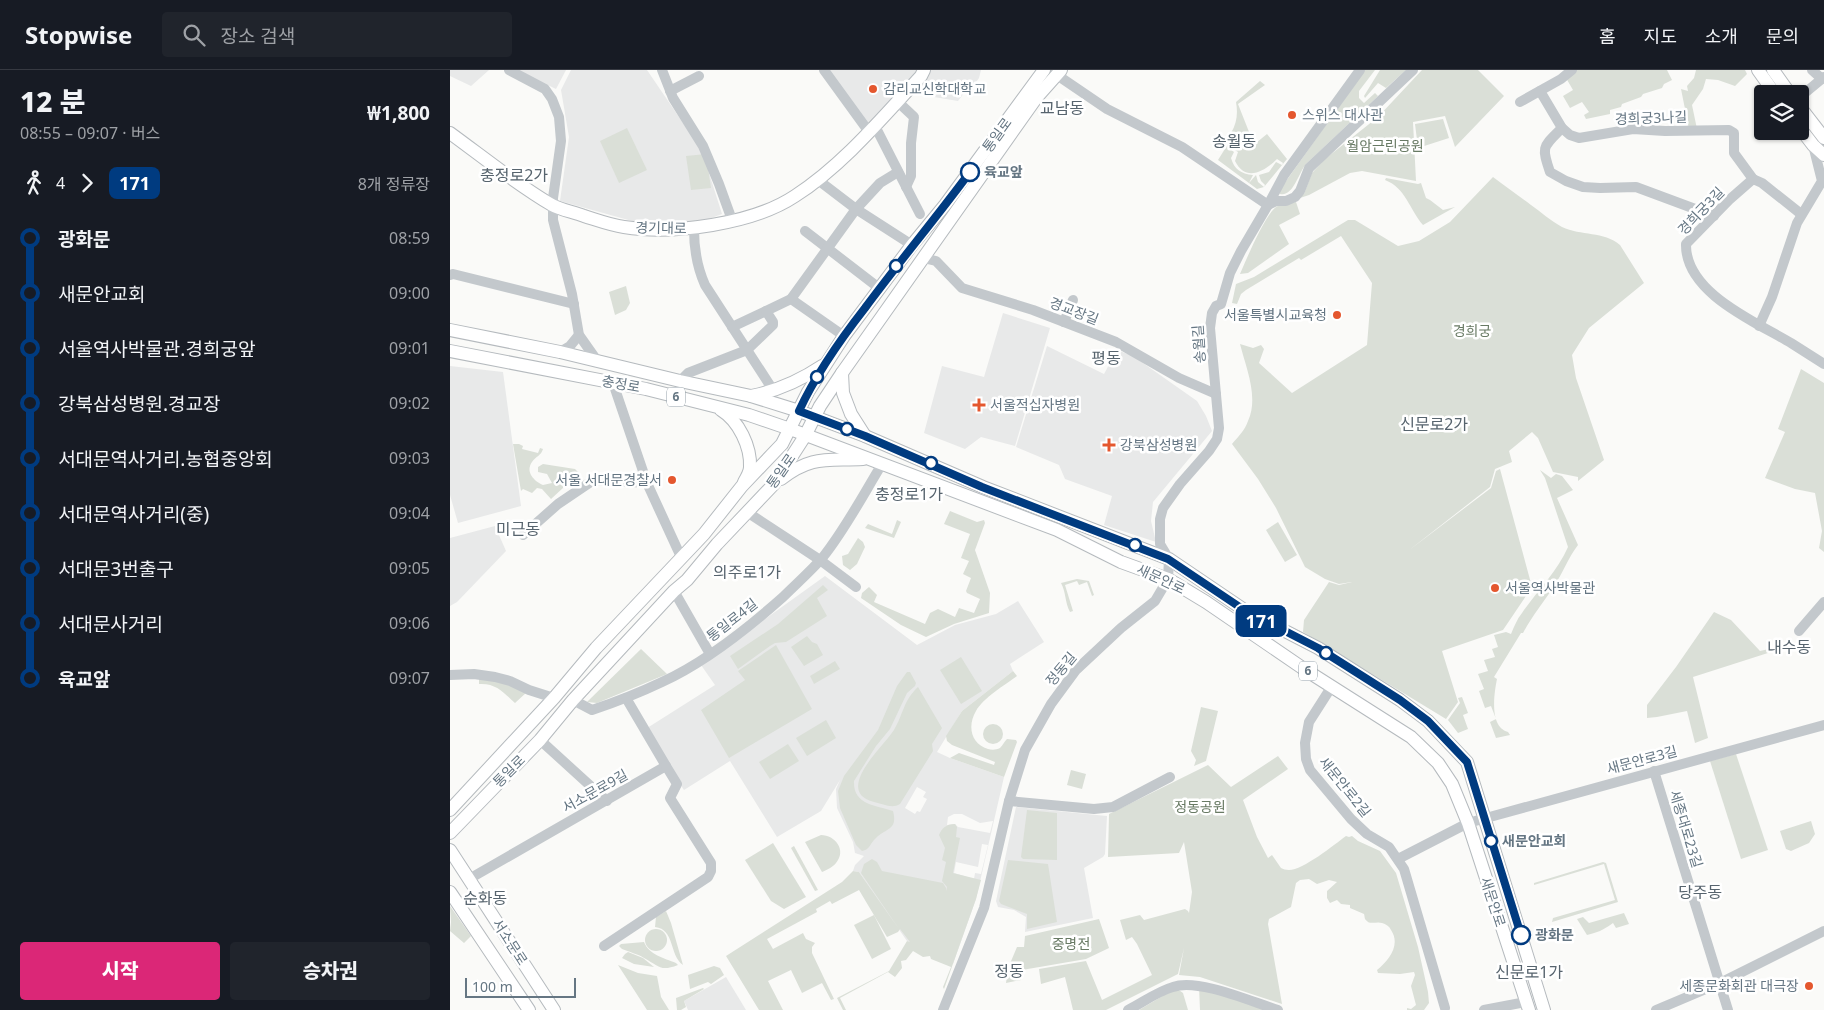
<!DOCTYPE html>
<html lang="ko">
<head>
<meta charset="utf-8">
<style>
	body { margin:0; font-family:"Noto Sans","Noto Sans KR",sans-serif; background:#20242c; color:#f1f3f6; height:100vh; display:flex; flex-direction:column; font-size:19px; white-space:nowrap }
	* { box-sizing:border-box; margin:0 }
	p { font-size:16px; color:#9ea1a6 }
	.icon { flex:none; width:28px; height:28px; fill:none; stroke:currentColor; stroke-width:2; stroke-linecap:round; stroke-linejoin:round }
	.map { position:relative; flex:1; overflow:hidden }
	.sheet { display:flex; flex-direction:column; background:#171b24; width:450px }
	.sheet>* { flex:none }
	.badge { padding:0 10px; border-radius:8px; font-size:18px; line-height:32px }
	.controls { position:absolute; left:1304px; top:15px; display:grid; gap:10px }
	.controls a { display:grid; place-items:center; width:55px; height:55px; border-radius:5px; background:#171b24; box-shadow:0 1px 4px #0004; font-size:25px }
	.scale { position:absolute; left:15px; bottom:12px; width:111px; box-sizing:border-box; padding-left:5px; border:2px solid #657683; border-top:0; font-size:14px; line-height:18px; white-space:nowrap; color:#657683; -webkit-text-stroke:4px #fff; paint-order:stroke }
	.map>.badge { position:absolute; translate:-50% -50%; box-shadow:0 0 0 2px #fff }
	.legs { display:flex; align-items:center; gap:8px; height:55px; padding:0 20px; font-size:16px }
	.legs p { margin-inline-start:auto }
	.headline { display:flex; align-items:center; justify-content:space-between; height:85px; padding:0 20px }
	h1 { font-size:28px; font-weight:800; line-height:38px }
	.primary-button { display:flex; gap:10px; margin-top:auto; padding:10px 20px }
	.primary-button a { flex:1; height:58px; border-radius:5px; background:#db2777; color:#fff; font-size:20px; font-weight:800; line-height:58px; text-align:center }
	.primary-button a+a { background:#20242c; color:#f1f3f6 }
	ul { padding:0 20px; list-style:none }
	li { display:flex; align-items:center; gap:18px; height:55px; font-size:19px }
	li i { display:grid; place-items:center; width:8px; height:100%; margin:0 6px; background:currentColor }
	li i::after { content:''; width:12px; height:12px; margin:-6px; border:4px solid; border-radius:50%; background:#171b24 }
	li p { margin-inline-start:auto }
	li:first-child i { background:linear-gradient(#0000 50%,currentColor 0) }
	li:last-child i { background:linear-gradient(currentColor 50%,#0000 0) }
	header { display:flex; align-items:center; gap:30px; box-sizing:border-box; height:70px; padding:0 25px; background:#171b24; border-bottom:1px solid #363941 }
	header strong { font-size:24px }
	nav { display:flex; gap:28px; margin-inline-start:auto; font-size:18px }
	.search { width:350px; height:45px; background:#20242c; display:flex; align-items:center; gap:12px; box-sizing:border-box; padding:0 18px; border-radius:5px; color:#9ea1a6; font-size:19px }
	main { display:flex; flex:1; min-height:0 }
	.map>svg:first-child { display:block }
	.built { fill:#e8e9e9; fill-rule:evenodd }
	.green { fill:#dadfd7; fill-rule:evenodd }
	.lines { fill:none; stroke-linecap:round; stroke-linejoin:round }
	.major-casing { stroke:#b5babe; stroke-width:14 }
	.minor { stroke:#c3c8cc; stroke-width:10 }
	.major { stroke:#fff; stroke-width:12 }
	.line-1-casing { stroke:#fff; stroke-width:11 }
	.line-1 { stroke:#003b80; stroke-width:8 }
	.poi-dot { fill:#e4572e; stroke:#fff; stroke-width:2 }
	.stop-1-dot { fill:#fff; stroke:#003b80; stroke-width:2.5 }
	.labels { text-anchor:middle; stroke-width:5; stroke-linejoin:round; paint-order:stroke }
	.shield { fill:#fff; stroke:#939fa8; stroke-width:1 }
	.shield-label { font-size:12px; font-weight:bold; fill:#657683 }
	.poi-label { font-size:14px; fill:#657683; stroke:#fff; text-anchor:start }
	.street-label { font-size:14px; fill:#657683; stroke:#fff }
	.park-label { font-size:14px; fill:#687a64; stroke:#fff }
	.stop-label { font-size:14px; font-weight:bold; fill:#657683; stroke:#fff; text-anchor:start }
	.quarter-label { font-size:16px; fill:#57646e; stroke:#fff }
</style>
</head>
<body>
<header>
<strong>Stopwise</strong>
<div class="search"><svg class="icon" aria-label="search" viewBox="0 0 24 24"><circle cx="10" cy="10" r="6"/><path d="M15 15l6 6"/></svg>장소 검색</div>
<nav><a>홈</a><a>지도</a><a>소개</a><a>문의</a></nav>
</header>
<main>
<section class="sheet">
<div class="headline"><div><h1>12 분</h1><p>08:55 – 09:07 · 버스</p></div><b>₩1,800</b></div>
<div class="legs"><svg class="icon" aria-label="walk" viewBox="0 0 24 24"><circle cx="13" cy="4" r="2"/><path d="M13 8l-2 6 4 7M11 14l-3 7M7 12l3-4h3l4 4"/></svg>4<svg class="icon" aria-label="forward" viewBox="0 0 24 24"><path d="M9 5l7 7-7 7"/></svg><b class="badge" style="background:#003b80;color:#fff">171</b><p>8개 정류장</p></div>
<ul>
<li><i style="color:#003b80"></i><b>광화문</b><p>08:59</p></li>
<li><i style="color:#003b80"></i><span>새문안교회</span><p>09:00</p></li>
<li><i style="color:#003b80"></i><span>서울역사박물관.경희궁앞</span><p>09:01</p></li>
<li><i style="color:#003b80"></i><span>강북삼성병원.경교장</span><p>09:02</p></li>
<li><i style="color:#003b80"></i><span>서대문역사거리.농협중앙회</span><p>09:03</p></li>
<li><i style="color:#003b80"></i><span>서대문역사거리(중)</span><p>09:04</p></li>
<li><i style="color:#003b80"></i><span>서대문3번출구</span><p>09:05</p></li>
<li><i style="color:#003b80"></i><span>서대문사거리</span><p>09:06</p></li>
<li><i style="color:#003b80"></i><b>육교앞</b><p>09:07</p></li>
</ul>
<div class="primary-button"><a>시작</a><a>승차권</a></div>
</section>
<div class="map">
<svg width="1374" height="940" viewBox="0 0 1374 940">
	<rect width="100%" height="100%" fill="#fafaf8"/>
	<g class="built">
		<path d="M0,0H39L21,16L0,6Z"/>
		<path d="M67,0H116L106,19Z"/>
		<path d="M121,0H197L252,81L272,144L248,153L182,151L110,131L119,67L111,20Z"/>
		<path d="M374,0H474L419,62Z"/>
		<path d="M480,0H531L529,8L520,20L517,19L508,31L484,27L469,15Z"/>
		<path d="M553,243L600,258L565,376L531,367L515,379L474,363L492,296L534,307Z"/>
		<path d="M597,276L654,304L667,280L683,286L747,331L756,346L762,361L703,432L701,451L706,472L654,455L662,426L615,409L609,395L566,377Z"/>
		<path d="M0,296L53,302L71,436L8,453L0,425Z"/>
		<path d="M45,456L56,481L7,532L0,536V468Z"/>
		<path d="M375,506L467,575L505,555L546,544L568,531L594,572L560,594L563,601L512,641L487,682L500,688L554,707L526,829L503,894L457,871L409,802L403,801L405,795L414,786L405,783L403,772L387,738L386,719L390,710L371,741L327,767L280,691L234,720L194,660L265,615L251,595ZM467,717L476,722L473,727L477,729L470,742L467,741L465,744L455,738ZM504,744H512L530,753L543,751L540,763L508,757L505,754L497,755L498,747ZM532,774L538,775L531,804L525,803L524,809L504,803L506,792L528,797Z"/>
		<path d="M566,737L657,746L655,784L653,787L634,798L643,848L575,862L576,847L564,840L548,837L546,831Z"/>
		<path d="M276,907L296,940H238L234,931Z"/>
	</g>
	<g class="green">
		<path d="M915,0H925L909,21V28L914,33L925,23L928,26L856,94C848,104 843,127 830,124L829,121Z"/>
		<path d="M930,0H956L936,18L928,13L915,28L914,26Z"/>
		<path d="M972,0H1028L1054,26L1005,77L995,46L963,52L966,111L912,101L900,103L859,125L844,130L854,124L862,103L875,89L928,47Z"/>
		<path d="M1126,0H1217L1222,10L1214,14L1212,18L1193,24L1191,27L1172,34L1171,37L1160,40V44L1136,49L1134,45L1139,42L1132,32L1120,38L1113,26L1123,20L1116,8Z"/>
		<path d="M1246,0H1295L1297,4L1285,16L1268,10L1256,9L1253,19L1242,35L1247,59H1239L1231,19L1238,21L1237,16L1244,8Z"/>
		<path d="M810,11L815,15L788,34L803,72L799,75L801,77L817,64L837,89L814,117L807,119L768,90L783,66L781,63C787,53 788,43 786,32ZM784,71L788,73L783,79L788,82L785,91C796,113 815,101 827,89L833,93L832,95L826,92L819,102L809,105L811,111L815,115L814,117L808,112L806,105L799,113L803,105C791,104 784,99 781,88L784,82L780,79Z"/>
		<path d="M993,49L999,68L968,78L965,54Z"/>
		<path d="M177,58L197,100L169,113L150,71Z"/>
		<path d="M256,84L261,118L241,120L236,86Z"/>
		<path d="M1043,107C1056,117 1068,125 1081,135C1091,142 1101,151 1112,157C1131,166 1154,161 1170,175L1194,213L1139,258L1122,285L1126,308L1154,390L1128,411V407L1103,402L1088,368L1082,362L1059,381L1062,392L1045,399L1040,417L958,481L1041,418L1046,401L1050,399L1082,517L1053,560L992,581L1008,632L996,649L853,562L854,550L879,512L889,515L902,512L889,514L875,509L855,497L826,438L808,409L782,374C788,367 795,360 798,351C809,327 796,298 790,274L803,278L811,275L814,279L809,293L842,323L917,275L922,213L891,166L851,190L849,188L796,220L791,224L787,234L782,233L786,214L804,207L898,150H905L948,176L969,171L1000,152Z"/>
		<path d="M936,108L968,114L971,113L976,128L980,130L993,140L1005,137L973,155C959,139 956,118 935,110Z"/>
		<path d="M846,132L850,144L829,155L839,174L798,203L790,204C796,190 815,145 826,137C831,133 840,133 846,132Z"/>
		<path d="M176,216L180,233L176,240L165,245L159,222Z"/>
		<path d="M1351,299L1374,313V482L1369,478L1372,461L1365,423L1345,419L1315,408L1335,362L1328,359Z"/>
		<path d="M63,374H69L73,376L72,379L88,383L90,378L93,379C91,386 86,386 82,392C75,402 84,411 93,415L102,413L97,404L88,402V397L93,394L125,399L130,404L129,410L114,417L101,429L92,419L87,418L82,423L73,419L71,421Z"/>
		<path d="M1090,400L1101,408L1106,404L1112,406L1123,420L1107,428L1128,475C1118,488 1113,503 1104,516C1094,532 1082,546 1073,563H1071L1044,607L1047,609C1044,624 1039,657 1058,662L1060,665L1046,668L1040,652L1046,649L1041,636L1035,638L1029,621L1034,619L1028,604L1038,601L1034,590L1045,587L1042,579L1048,577L1044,565L1056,562L1061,564C1064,557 1067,549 1072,543C1087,521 1107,502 1118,477L1095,408Z"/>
		<path d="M500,441L527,452L534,450L535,453L525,480L540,523L539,543L504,554L476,567L451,555L411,528L412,523L419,517L427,525L424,532L475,554L480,543L488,539L505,547L509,538L524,543L530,529L517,523L516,521L521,508L513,504L519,491L511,488L520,464L494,454Z"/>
		<path d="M447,450L451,452L444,468L415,458L418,454L442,464Z"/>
		<path d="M828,452L847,485L835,492L816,460Z"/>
		<path d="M408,468L413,472L415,477L407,494L400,500L393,495L392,486L398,484Z"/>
		<path d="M627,509L639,511L644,525L642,526L637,512L629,515L627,511L615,515L623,541L620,542C615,533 616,522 611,513Z"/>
		<path d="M373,515L378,520L367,528L377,546L336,572L325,573L320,576L288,599L280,586L328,554Z"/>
		<path d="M1264,542L1281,550L1310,581L1319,579L1321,582L1243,607L1258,668L1245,673L1237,641L1207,647L1197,648V635L1226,597Z"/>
		<path d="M357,566L362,572L367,574L373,585L354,596L341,577Z"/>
		<path d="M326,575L362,639L279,688L251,640L295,610L288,601Z"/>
		<path d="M191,579L217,604L147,633L137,632Z"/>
		<path d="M511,587L532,621L511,634L490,600Z"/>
		<path d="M385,591L390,599L364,614L360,606Z"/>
		<path d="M563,601L567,606C555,615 533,628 526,641C517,656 521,674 538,679C542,680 546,680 550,678C553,675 554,672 557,669L566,670L567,672L554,707L500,688L509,683L544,695L545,692L502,675L497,671L496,666L512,641Z"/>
		<path d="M457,602H460L466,613L465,616L457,623L440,659L426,676L404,711C403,735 425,735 443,741C448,760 436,758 426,768C420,773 420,780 412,781L406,775L390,738L388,721L394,706L428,660L447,616Z"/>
		<path d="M29,608L44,610L77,622L65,633C53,622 46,613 29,614Z"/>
		<path d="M468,617L492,658L482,674L483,681L450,734C442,739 433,734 424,732C383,721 433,677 444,660C454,643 453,631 468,617Z"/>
		<path d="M1012,627L1018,643L1013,645L1018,659L1008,663L998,650L1010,633L1008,628Z"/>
		<path d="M751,637L768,641L756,691L744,696L746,690L741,681Z"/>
		<path d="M376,650L386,668L357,686L346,668Z"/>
		<circle cx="543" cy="664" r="10"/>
		<path d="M338,674L349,691L320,709L309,692Z"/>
		<path d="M1286,684L1318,780L1291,789L1260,691Z"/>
		<path d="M828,686L838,699L793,730L807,767L818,788L822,785L831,798C833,799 836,800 839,800C853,800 884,775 896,766L899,767L902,766L908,771L930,781L946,803L968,877L978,922L979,933L974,940H957V938L961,939L966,935L961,916L965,905L964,902L950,904L928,903L927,900C939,890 951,875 941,860C939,856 936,854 932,853C927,851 920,855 917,851C914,849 915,847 914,844L900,838V835L891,834L887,830L880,833L877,828V821L887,812L879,810L867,814L859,809L850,810L846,813L841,837L819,849L818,854L832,934L750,907L729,905L734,878L728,904L656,940H623L615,907L591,914L589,899L636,891L652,930L702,905L687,874L682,867L676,870L670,850L690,845L694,850L735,839L738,841L739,843L742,822L734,772L729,783L658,787L659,744L758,695L781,717Z"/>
		<path d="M621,700L636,704L632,719L617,715Z"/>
		<path d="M577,740L607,743V790L573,789L571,787Z"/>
		<path d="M1361,751L1365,764L1359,773L1341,781L1336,779L1330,761Z"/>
		<path d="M505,754L507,757L506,767L510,768L503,803L531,810L526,829L494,919L493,917L501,897L481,889L480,886L473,887L463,881L456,890L451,891L452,898L445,907L438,902L390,928L396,940H393L387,928L439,901L457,871L460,872L450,859L448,862L437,867L409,820L382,834L380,831L366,839L367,842L317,869L323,879L353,863L356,869L365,873L362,877V883L384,929L381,930L372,913L352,923L341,900L318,911L333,940H309L276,886L392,812L403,801L409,802L449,859L411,803L414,794L422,789L427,792L432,801L493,813L496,818V821L497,817L492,811L496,792L492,790L495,778L489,765C492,758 496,754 505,754Z"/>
		<path d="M371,765C385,765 397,780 386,793C383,797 377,800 372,802L355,772Z"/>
		<path d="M323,773L356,827L334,839L321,831L295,790Z"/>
		<path d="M344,776L368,820L365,821L341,778Z"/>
		<path d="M558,790L598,794L607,852L577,859V844L551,834L549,831Z"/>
		<path d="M1153,792L1156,793L1168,832L1102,852L1103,848L1165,830L1154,794L1084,815V813Z"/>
		<path d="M0,836L21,866L14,873L0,861L1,852Z"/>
		<path d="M216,841L221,853L233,895C219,885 225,859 205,857L206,847Z"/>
		<path d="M1174,843L1179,854L1166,858L1163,853C1152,861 1148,862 1137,865L1127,849L1133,847L1139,853Z"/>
		<path d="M424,845L441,879L422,889L404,855Z"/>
		<path d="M649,849L659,878L636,889L572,900L571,910L556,913L557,906L556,903L567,877H574L575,866Z"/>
		<circle cx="206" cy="870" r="11"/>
		<path d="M194,872C199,885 214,888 226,893L228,895C210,902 209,896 194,888C188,884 179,882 172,879L169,876L171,874Z"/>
		<path d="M178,882L193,888L204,897L184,894L172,888L175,884Z"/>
		<path d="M168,895L188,903L207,906L211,927L219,940H197Z"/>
		<path d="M264,896L270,898L274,905L261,914L258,912L240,919L238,905Z"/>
		<path d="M749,916L828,940H750Z"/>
		<path d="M253,918L254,919L234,931L236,937L231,940H227L226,928Z"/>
		<path d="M726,918L733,923L738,940H689Z"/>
	</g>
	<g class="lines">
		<defs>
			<g id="major">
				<path d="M1308,0L1325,24"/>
				<path d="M1323,0L1340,24"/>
				<path d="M1350,37L1374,68"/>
				<path d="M1350,58L1363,75L1374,85"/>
				<path d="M0,63C33,87 66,114 102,135C111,140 124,142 134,146C147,150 160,155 174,157C223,165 303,154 345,126C392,96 433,47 471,6L474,0"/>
				<path d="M0,260L110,282L230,311L301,326L349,341L415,366L533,417L719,489L815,554L835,561L868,578L950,630L978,651L1017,692L1094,940"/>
				<path d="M0,281L196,319L299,345L340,359L607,460L671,492L718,509L756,532L854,599L961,667L988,693L1002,714L1018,753L1079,940"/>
				<path d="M392,303L393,323L401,344L415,366"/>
				<path d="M301,326C326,321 351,310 372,296"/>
				<path d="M271,340C289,351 301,377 300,397C300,402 297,407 294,412"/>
				<path d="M331,409C362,385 377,391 413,389"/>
				<path d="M0,740L104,628L146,578L254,464L292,416L332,374L358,322L394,266L462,175L495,135L594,0"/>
				<path d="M0,763L90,670L123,630L224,521L237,510L267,474L324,414L355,366L370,336L392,303L587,27L611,0"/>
				<path d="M0,780L104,940"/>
				<path d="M0,822L79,940"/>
			</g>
		</defs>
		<use href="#major" class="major-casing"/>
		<g class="minor">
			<path d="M59,0L95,19L102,29L109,47L111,71L103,128V150L122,224L129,265L148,292"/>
			<path d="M212,0L223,28L253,76L269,114L282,150"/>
			<path d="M374,0L419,62"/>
			<path d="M1362,0L1372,9"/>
			<path d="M607,5L657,39L732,77L818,135L826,131H836L845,127L850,121L859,98L963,0"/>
			<path d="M220,21L249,6"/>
			<path d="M1090,21L1112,58L1120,65L1129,68L1183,59L1215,61L1279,60L1284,63V83L1303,109"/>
			<path d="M1350,27L1374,7"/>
			<path d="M447,31L464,47L461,73V106L456,117"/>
			<path d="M1070,32L1111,9L1122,0"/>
			<path d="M425,56L470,144"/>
			<path d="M1112,58C1093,77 1091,76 1100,102L1116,111L1133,117L1150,118L1186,117L1264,146"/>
			<path d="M368,110L406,139L462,175"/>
			<path d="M1351,144L1312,113L1303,109L1279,130L1236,174C1235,223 1306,252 1341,273C1352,280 1363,287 1374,294"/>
			<path d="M244,159C244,178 247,197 255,215L323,320"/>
			<path d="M355,161L429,218"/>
			<path d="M473,188L486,191L512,218L583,240L666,272L729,308L766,324"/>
			<path d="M0,205L3,204L124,234"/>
			<path d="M341,229L394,266"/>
			<path d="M614,252L623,230"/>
			<path d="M1309,256L1322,227L1347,153L1372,111L1363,75"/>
			<path d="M282,257L316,241"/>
			<path d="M110,282L120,276L129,265"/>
			<path d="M230,311L238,303L297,280L323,255V252L316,241L341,229L406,139L430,113L448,102"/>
			<path d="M163,313L197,413L231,487"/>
			<path d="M297,442L370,490L406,517"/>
			<path d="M73,465L108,434L142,411L153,410L197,413"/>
			<path d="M224,521L260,584"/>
			<path d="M1349,561L1374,532"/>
			<path d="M0,605L24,604L45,607L60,611L79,620L104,628"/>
			<path d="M882,616L859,652L855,673L856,689L860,700L901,749L917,764L939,777L954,799L995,938"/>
			<path d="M123,630L142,640C166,632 189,623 212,612C256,592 297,559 333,527C346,514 361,501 373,487C396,458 413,425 432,394"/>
			<path d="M90,670L157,731"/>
			<path d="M1204,701L1278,940"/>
			<path d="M559,731L644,739L663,737L720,707"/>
			<path d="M948,789L1018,753L1374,655"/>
			<path d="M19,809L216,696L176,628"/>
			<path d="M154,876L258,807L261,801V793L220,728L227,714L216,696"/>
			<path d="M493,940L534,838L559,731L575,680L601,634L626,600L671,558L705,531L718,509L719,489L710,474V449L713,438L730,414L759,381L767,369L769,358L760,258L762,243L766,236L771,234L780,203L791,181L818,135L834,105L910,0"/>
			<path d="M678,940C692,933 708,921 723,917C748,908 802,932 828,940"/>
			<path d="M1034,940L1076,932"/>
			<path d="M1206,940L1270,913L1374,861"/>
		</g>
		<use href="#major" class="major"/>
	</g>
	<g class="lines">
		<defs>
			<path id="line-1" d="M520,102C486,148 449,192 415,238C390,270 366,304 349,341L415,366L532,417L718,489L815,554L835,561L868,578L950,630L978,651L1017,692L1071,865"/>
		</defs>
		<use href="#line-1" class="line-1-casing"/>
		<use href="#line-1" class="line-1"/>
	</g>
	<g class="poi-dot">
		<circle cx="423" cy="19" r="5"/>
		<circle cx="842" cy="45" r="5"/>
		<circle cx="887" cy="245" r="5"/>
		<path d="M526.5 327.5h5v5h5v5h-5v5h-5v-5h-5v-5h5z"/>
		<path d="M656.5 367.5h5v5h5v5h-5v5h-5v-5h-5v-5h5z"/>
		<circle cx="222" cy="410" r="5"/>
		<circle cx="1045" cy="518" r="5"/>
		<circle cx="1359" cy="916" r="5"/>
	</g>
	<g class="stop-1-dot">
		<circle cx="520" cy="102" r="9"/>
		<circle cx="446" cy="196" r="6"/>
		<circle cx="367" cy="307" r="6"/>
		<circle cx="397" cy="359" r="6"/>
		<circle cx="481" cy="393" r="6"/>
		<circle cx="685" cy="475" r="6"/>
		<circle cx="876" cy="583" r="6"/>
		<circle cx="1041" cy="771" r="6"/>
		<circle cx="1071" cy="865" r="9"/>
	</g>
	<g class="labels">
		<g class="shield">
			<rect x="217" y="317.5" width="18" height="19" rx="4"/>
			<rect x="849" y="591.5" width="18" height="19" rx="4"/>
		</g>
		<g class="shield-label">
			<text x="226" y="331">6</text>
			<text x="858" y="605">6</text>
		</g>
		<g class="poi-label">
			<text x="433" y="24">감리교신학대학교</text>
			<text x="852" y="50">스위스 대사관</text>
			<text x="877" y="250" text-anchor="end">서울특별시교육청</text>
			<text x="540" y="340">서울적십자병원</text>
			<text x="670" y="380">강북삼성병원</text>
			<text x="212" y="415" text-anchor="end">서울 서대문경찰서</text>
			<text x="1055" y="523">서울역사박물관</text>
			<text x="1349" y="921" text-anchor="end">세종문화회관 대극장</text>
		</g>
		<g class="street-label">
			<text transform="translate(1201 48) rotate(-2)" y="5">경희궁3나길</text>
			<text transform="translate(547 65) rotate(-54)" y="5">통일로</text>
			<text transform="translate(1251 141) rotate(-46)" y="5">경희궁3길</text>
			<text transform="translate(211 158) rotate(1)" y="5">경기대로</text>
			<text transform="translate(624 241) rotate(21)" y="5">경교장길</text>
			<text transform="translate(749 274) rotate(-94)" y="5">송월길</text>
			<text transform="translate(171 314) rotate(10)" y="5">충정로</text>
			<text transform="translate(331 401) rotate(-55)" y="5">통일로</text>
			<text transform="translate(711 509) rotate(25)" y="5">새문안로</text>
			<text transform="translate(282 550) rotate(-38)" y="5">통일로4길</text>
			<text transform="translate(611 599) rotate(-50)" y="5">정동길</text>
			<text transform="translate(1192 690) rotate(-15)" y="5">새문안로3길</text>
			<text transform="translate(59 701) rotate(-45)" y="5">통일로</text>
			<text transform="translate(895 717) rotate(51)" y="5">새문안로2길</text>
			<text transform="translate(145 721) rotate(-29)" y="5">서소문로9길</text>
			<text transform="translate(1236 759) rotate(73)" y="5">세종대로23길</text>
			<text transform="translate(1043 832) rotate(72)" y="5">새문안로</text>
			<text transform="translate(60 872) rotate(57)" y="5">서소문로</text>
		</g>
		<g class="park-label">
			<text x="935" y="81">월암근린공원</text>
			<text x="1022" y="266">경희궁</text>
			<text x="750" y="742">정동공원</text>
			<text x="621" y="879">중명전</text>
		</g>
		<g class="stop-label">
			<text x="534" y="107">육교앞</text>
			<text x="1052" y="776">새문안교회</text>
			<text x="1085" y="870">광화문</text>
		</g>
		<g class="quarter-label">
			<text x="612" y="44">교남동</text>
			<text x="784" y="77">송월동</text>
			<text x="64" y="111">충정로2가</text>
			<text x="656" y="294">평동</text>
			<text x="984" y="360">신문로2가</text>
			<text x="459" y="430">충정로1가</text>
			<text x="68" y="465">미근동</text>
			<text x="297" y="508">의주로1가</text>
			<text x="1339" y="583">내수동</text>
			<text x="1250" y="828">당주동</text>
			<text x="35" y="834">순화동</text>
			<text x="559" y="907">정동</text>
			<text x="1079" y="908">신문로1가</text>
		</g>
	</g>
</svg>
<div class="controls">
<a><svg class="icon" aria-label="layers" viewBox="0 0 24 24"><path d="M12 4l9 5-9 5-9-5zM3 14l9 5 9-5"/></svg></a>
</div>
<div class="scale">100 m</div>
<b class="badge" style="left:811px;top:551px;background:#003b80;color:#fff">171</b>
</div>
</main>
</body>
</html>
